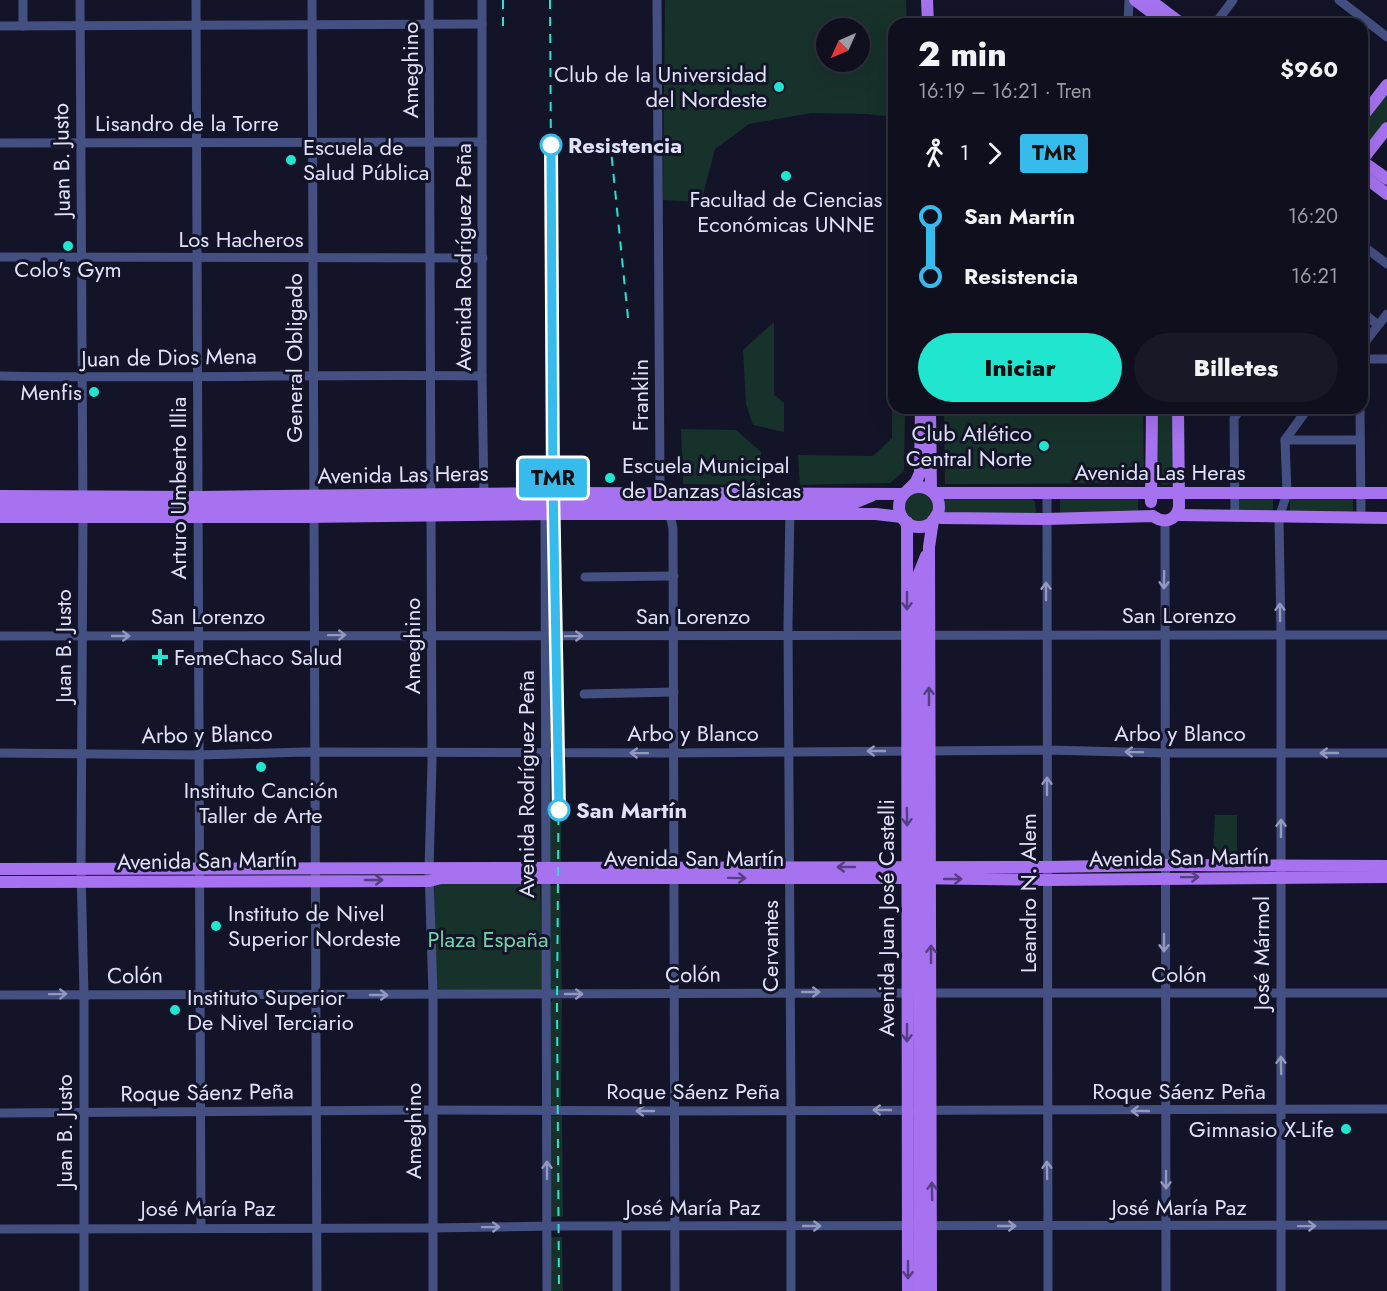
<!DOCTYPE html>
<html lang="es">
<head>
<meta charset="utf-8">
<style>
	body { margin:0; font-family:Jost,sans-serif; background:#181827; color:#f1f3f6; height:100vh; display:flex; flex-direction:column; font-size:22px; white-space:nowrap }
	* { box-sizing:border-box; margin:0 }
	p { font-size:20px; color:#9b9ca4 }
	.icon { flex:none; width:33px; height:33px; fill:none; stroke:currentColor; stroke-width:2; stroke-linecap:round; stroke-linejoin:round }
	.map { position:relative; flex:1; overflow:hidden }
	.sheet { position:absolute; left:888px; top:18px; width:480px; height:396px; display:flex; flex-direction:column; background:#0f0f1e; border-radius:18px; box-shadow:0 6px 24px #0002,0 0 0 2px #2f2f3c }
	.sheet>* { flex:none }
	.badge { padding:0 12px; border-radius:4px; font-size:21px; line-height:39px }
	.needle { width:39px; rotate:225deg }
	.tools { position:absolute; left:816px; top:18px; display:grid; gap:12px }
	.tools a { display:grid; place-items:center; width:54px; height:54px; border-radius:50%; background:#0f0f1e; box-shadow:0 6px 24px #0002,0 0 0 2px #2f2f3c; font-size:30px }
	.map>.badge { position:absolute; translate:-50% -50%; box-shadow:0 0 0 3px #fff }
	.legs { display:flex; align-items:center; gap:9px; height:66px; padding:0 30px; font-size:20px }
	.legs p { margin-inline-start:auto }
	.overview { display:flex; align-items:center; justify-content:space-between; height:102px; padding:0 30px }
	h1 { font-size:33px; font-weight:800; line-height:45px }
	.cta { display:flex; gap:12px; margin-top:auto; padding:12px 30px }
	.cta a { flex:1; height:69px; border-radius:36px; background:#20e6cf; color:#111; font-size:24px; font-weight:800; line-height:69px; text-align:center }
	.cta a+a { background:#181827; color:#f1f3f6 }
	ul { padding:0 30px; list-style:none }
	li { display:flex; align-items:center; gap:21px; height:60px; font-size:22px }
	li i { display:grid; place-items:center; width:9px; height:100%; margin:0 8px; background:currentColor }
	li i::after { content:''; width:15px; height:15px; margin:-8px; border:4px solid; border-radius:50%; background:#0f0f1e }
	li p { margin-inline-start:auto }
	li:first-child i { background:linear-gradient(#0000 50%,currentColor 0) }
	li:last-child i { background:linear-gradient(currentColor 50%,#0000 0) }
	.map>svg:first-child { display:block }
	.green { fill:#17322b; fill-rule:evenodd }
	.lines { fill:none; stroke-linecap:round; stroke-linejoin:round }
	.minor { stroke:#444f82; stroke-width:9 }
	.major { stroke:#a672ef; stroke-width:12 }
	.rail { stroke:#20e6cf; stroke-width:2; stroke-dasharray:9 8; stroke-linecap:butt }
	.oneway { stroke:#9298be }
	.oneway2 { stroke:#563e82 }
	.line-1-casing { stroke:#fff; stroke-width:14 }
	.line-1 { stroke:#37bbed; stroke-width:9 }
	.poi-dot { fill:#20e6cf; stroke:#141428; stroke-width:2 }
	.stop-1-dot { fill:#fff; stroke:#37bbed; stroke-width:3 }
	.labels { text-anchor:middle; stroke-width:6; stroke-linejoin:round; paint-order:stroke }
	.street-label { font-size:22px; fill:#dfe1fb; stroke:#141428 }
	.poi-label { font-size:22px; fill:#dfe1fb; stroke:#141428; text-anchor:start }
	.stop-label { font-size:22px; font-weight:bold; fill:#dfe1fb; stroke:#141428; text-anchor:start }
	.park-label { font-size:22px; fill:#71d4a7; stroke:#141428 }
</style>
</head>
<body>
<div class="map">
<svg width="1387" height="1291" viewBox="0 0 1387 1291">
	<rect width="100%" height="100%" fill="#141428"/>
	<g class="green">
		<path d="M665,0H906L907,24H894V117L866,114L811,113L749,124L715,149L701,202L663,200ZM826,28H860V62H826Z"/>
		<path d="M1387,91V120L1367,147L1362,148V124Z"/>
		<path d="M894,272V408H905L904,471L890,483L800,485L798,455L873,456L892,438L891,273Z"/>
		<path d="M774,322V395L784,403V432L753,425L746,404L743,350Z"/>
		<path d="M944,408H1143L1144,483L945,484Z"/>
		<path d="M1156,408H1173V480L1170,484L1163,485L1156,479Z"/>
		<path d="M681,429L736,430L761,452L760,485L683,484Z"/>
		<circle cx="919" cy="507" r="17"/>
		<path d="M943,497H1030L1035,502L1036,512L1031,515L943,514Z"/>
		<path d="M1273,497V513H1240V498Z"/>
		<path d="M1138,498V512L1060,513V499Z"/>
		<path d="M1290,498H1353V513L1290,514Z"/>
		<path d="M549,529L561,530V630L560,632L552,633L549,628Z"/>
		<path d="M552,646H561L562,748H553L549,741V648Z"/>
		<path d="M562,756L561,864H552L548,859L551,759L553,757Z"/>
		<path d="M1215,815H1237V854L1213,853Z"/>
		<path d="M438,883L537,884L540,886L543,989L541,992H439L435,988V885Z"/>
		<path d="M560,885L562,989L551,990L549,988V886Z"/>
		<path d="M553,999H562L561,1107H554L551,1104V1002Z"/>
		<path d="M562,1115L563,1217H550L549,1118L551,1116Z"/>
		<path d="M550,1237H562L563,1291H552Z"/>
	</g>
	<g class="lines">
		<g class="minor">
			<path d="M23,0V26"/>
			<path d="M80,0L83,517L81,869L84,996V1291"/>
			<path d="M196,0L201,1227"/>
			<path d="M312,0L317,1291"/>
			<path d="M429,0L432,763L429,869L433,995V1291"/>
			<path d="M482,0V376L484,499"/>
			<path d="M657,0L660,483C662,499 671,513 673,529L675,1291"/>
			<path d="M1339,0L1387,37"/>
			<path d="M1128,24L1129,0"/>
			<path d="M1215,24L1233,0"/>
			<path d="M0,26L482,24"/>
			<path d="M0,143L482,142"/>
			<path d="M1362,245L1387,264"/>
			<path d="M0,257L483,258"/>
			<path d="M1362,312L1378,325"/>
			<path d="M1362,346L1387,314"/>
			<path d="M1362,359H1387"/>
			<path d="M0,376C161,379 321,374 482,376"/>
			<path d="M1360,408L1361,517"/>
			<path d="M1285,440H1360"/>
			<path d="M1047,494L1048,1291"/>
			<path d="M790,507L788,625L791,1110V1291"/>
			<path d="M545,510L547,1291"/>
			<path d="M1235,517L1234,418L1242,408"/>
			<path d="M1165,521L1166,1291"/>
			<path d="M585,577L674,576"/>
			<path d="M0,636L1387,635"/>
			<path d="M584,694L674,692"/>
			<path d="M0,753L198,755L305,752L664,753L1047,750L1164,753H1387"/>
			<path d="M926,993H1387"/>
			<path d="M0,995L912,993"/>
			<path d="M0,1113L420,1110L675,1111L1387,1109"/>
			<path d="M0,1229L432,1228L559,1226L1387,1225"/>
			<path d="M617,1291V1226"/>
			<path d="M1281,1291V635L1279,518L1287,493L1285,440L1308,408"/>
		</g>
		<g class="major">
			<path d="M927,0L928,24"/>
			<path d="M1135,0L1167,24"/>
			<path d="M1150,0L1182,24"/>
			<path d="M1362,117L1387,85"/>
			<path d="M1362,160L1387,128"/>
			<path d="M1362,161L1387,179"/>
			<path d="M1362,175L1387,194"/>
			<path d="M930,408L931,491"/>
			<circle cx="919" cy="507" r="20"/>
			<path d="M908,490L916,482L920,473L921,408"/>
			<path d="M934,493H1387"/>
			<path d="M0,496L198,497L545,493L904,494"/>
			<path d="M1151,502L1152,408"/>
			<path d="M0,507L192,508L553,504L796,505L854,503L871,496"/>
			<path d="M1177,515L1387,518"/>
			<path d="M936,516L941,518L1046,519L1153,516C1164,524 1176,521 1179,507L1178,408"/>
			<path d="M0,517H304L559,514H876L902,517"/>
			<path d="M907,522L908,1291"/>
			<path d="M0,869L1047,867L1164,865L1387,866"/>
			<path d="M0,882L429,881L441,878H908L1047,880L1387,877"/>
			<path d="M920,1291L918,646V576L926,556"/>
			<path d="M931,1291L929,547L933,520"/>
		</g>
		<g class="rail">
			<path d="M503,0V27"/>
			<path d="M550,0L553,484L559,744L557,1006L559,1291"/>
			<path d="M610,140L628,318"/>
		</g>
	</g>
	<defs><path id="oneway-shaft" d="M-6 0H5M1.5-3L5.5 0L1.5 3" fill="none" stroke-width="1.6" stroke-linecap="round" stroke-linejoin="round" transform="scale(1.5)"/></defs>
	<g class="oneway">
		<use href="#oneway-shaft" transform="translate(1164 580) rotate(91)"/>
		<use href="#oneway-shaft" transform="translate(1046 591) rotate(-90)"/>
		<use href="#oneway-shaft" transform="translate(1280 612) rotate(-91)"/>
		<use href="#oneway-shaft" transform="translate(337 635) rotate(-1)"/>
		<use href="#oneway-shaft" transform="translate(121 636)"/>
		<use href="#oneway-shaft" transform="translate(574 636) rotate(-1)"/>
		<use href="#oneway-shaft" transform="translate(876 751) rotate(180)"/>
		<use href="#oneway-shaft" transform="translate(1134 752) rotate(-179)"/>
		<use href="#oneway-shaft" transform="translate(639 753) rotate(-179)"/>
		<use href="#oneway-shaft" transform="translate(1329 753) rotate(180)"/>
		<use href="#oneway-shaft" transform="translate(1047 786) rotate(-90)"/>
		<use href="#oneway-shaft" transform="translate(1281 828) rotate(-90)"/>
		<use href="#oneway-shaft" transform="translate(1164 943) rotate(90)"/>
		<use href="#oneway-shaft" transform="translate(811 992)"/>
		<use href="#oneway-shaft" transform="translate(58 994) rotate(-1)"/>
		<use href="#oneway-shaft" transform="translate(574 994)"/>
		<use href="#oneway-shaft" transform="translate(379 995)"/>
		<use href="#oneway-shaft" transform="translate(1281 1065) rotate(-91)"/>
		<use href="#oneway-shaft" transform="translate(882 1110) rotate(-180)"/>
		<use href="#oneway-shaft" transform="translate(645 1111) rotate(180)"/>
		<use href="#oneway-shaft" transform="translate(1140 1111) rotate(-180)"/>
		<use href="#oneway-shaft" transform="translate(547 1170) rotate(-90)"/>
		<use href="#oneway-shaft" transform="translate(1047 1170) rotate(-91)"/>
		<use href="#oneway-shaft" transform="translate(1166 1180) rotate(90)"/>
		<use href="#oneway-shaft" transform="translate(812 1226)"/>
		<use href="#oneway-shaft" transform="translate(1007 1226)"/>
		<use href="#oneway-shaft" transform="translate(1307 1226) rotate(-1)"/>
		<use href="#oneway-shaft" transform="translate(491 1227) rotate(-1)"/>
	</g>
	<g class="oneway2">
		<use href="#oneway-shaft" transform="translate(907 601) rotate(90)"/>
		<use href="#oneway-shaft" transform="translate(929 696) rotate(-90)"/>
		<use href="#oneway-shaft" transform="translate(907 817) rotate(89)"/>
		<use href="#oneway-shaft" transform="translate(846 867) rotate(-180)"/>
		<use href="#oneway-shaft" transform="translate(1190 877) rotate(-1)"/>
		<use href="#oneway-shaft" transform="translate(737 878) rotate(1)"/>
		<use href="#oneway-shaft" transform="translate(953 879)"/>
		<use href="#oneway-shaft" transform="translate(374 880)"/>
		<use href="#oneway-shaft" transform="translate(931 954) rotate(-90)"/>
		<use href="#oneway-shaft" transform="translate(907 1033) rotate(90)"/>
		<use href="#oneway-shaft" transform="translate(932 1191) rotate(-91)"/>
		<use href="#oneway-shaft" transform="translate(908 1270) rotate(90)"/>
	</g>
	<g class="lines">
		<defs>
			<path id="line-1" d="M551,145L553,484L559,810"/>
		</defs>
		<use href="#line-1" class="line-1-casing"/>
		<use href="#line-1" class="line-1"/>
	</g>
	<g class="poi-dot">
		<circle cx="779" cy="87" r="6"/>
		<circle cx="291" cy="160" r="6"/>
		<circle cx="786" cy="176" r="6"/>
		<circle cx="68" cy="246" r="6"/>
		<circle cx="94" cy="392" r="6"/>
		<circle cx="1044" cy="446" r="6"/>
		<circle cx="610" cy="478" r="6"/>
		<path d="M157 648h6v6h6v6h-6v6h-6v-6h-6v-6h6z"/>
		<circle cx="261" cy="767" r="6"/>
		<circle cx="216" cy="926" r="6"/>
		<circle cx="175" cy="1010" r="6"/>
		<circle cx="1346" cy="1129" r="6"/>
	</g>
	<g class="stop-1-dot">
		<circle cx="551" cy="145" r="10"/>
		<circle cx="559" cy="810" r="10"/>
	</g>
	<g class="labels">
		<g class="street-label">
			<text transform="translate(410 70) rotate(-90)" y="8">Ameghino</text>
			<text x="187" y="131">Lisandro de la Torre</text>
			<text transform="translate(61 160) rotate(-91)" y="8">Juan B. Justo</text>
			<text x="241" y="247">Los Hacheros</text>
			<text transform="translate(463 257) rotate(-90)" y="8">Avenida Rodríguez Peña</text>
			<text transform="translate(169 357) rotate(-1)" y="8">Juan de Dios Mena</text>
			<text transform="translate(294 358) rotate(-90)" y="8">General Obligado</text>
			<text transform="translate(640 395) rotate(-90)" y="8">Franklin</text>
			<text x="1160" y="480">Avenida Las Heras</text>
			<text transform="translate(403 474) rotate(-1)" y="8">Avenida Las Heras</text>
			<text transform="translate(178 488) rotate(-90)" y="8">Arturo Umberto Illia</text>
			<text x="1179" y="623">San Lorenzo</text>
			<text x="208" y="624">San Lorenzo</text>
			<text x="693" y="624">San Lorenzo</text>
			<text transform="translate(63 646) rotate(-90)" y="8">Juan B. Justo</text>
			<text transform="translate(412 646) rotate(-90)" y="8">Ameghino</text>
			<text x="693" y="741">Arbo y Blanco</text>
			<text x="1180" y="741">Arbo y Blanco</text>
			<text transform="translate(207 734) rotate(-1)" y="8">Arbo y Blanco</text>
			<text transform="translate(526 784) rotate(-90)" y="8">Avenida Rodríguez Peña</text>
			<text transform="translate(1179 857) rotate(-1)" y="8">Avenida San Martín</text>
			<text x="694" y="866">Avenida San Martín</text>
			<text transform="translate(207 860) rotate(-1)" y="8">Avenida San Martín</text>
			<text transform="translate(1028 893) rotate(-90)" y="8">Leandro N. Alem</text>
			<text transform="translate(886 918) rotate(-90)" y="8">Avenida Juan José Castelli</text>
			<text transform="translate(770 946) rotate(-90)" y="8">Cervantes</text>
			<text transform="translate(1261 953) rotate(-90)" y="8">José Mármol</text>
			<text transform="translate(693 974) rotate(-1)" y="8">Colón</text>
			<text x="1179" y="982">Colón</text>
			<text transform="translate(135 975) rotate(-1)" y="8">Colón</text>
			<text x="693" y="1099">Roque Sáenz Peña</text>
			<text x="1179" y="1099">Roque Sáenz Peña</text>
			<text transform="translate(207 1092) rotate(-1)" y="8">Roque Sáenz Peña</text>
			<text transform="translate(64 1131) rotate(-90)" y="8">Juan B. Justo</text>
			<text transform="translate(413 1131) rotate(-90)" y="8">Ameghino</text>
			<text x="693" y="1215">José María Paz</text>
			<text x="1179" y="1215">José María Paz</text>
			<text x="208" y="1216">José María Paz</text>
		</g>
		<g class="poi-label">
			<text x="767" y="82" text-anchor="end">Club de la Universidad<tspan x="767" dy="25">del Nordeste</tspan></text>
			<text x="303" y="155">Escuela de<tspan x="303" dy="25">Salud Pública</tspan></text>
			<text x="786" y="207" text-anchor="middle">Facultad de Ciencias<tspan x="786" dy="25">Económicas UNNE</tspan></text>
			<text x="68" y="277" text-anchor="middle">Colo's Gym</text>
			<text x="82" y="400" text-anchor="end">Menfis</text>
			<text x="1032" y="441" text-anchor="end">Club Atlético<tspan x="1032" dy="25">Central Norte</tspan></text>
			<text x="622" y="473">Escuela Municipal<tspan x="622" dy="25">de Danzas Clásicas</tspan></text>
			<text x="174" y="665">FemeChaco Salud</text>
			<text x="261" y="798" text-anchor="middle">Instituto Canción<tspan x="261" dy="25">Taller de Arte</tspan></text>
			<text x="228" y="921">Instituto de Nivel<tspan x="228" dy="25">Superior Nordeste</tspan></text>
			<text x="187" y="1005">Instituto Superior<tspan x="187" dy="25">De Nivel Terciario</tspan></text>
			<text x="1334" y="1137" text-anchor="end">Gimnasio X-Life</text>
		</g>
		<g class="stop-label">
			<text x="568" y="153">Resistencia</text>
			<text x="576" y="818">San Martín</text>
		</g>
		<g class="park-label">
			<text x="488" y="947">Plaza España</text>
		</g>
	</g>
</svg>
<div class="tools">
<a><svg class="needle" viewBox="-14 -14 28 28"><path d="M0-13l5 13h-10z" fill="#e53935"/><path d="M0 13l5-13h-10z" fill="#9b9ca4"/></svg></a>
</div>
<b class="badge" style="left:553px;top:478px;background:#37bbed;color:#111">TMR</b>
<section class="sheet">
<div class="overview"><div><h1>2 min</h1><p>16:19 – 16:21 · Tren</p></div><b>$960</b></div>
<div class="legs"><svg class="icon" aria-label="walk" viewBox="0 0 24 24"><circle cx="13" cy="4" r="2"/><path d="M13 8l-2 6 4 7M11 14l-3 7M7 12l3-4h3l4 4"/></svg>1<svg class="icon" aria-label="forward" viewBox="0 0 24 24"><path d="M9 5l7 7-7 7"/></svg><b class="badge" style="background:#37bbed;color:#111">TMR</b></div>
<ul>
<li><i style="color:#37bbed"></i><b>San Martín</b><p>16:20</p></li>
<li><i style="color:#37bbed"></i><b>Resistencia</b><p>16:21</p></li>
</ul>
<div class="cta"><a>Iniciar</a><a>Billetes</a></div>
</section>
</div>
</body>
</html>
